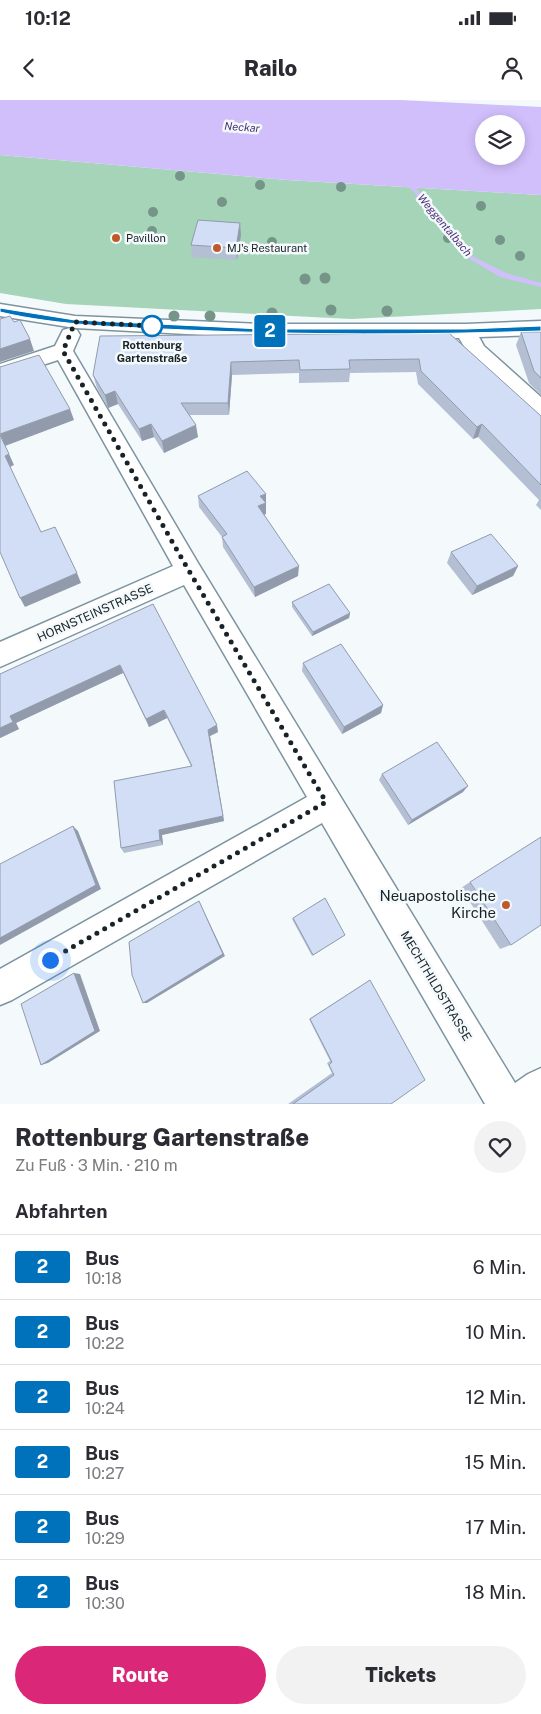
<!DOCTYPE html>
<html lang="de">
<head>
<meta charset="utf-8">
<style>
	body { margin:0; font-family:"Public Sans",sans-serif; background:#f2f2f3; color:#2b2b33; height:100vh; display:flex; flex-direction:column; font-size:19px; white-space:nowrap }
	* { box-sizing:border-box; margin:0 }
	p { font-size:16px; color:#7c7c81 }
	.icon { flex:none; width:28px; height:28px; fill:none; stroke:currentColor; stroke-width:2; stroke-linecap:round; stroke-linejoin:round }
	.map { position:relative; height:1004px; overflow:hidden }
	.side { display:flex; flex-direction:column; background:#fff; flex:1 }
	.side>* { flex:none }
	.badge { padding:0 10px; border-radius:4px; font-size:18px; line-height:32px }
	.tools { position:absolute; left:475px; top:15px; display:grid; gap:10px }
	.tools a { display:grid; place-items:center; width:50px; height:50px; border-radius:50%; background:#fff; box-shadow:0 2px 12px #0003; font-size:25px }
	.you { position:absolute; width:25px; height:25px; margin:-12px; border:4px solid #fff; border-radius:50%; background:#1a73e8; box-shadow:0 0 0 8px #1a73e833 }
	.map>.badge { position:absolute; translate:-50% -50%; box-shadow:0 0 0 2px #fff }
	h2 { padding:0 15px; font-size:19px; line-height:45px }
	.round { display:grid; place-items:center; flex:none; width:52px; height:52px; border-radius:26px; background:#f2f2f3 }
	.summary { display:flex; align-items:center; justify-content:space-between; height:85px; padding:0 15px }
	h1 { font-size:24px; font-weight:800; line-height:38px }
	.action { display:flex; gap:10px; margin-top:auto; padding:10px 15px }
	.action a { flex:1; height:58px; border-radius:30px; background:#db2777; color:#fff; font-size:20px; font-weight:800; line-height:58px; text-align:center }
	.action a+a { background:#f2f2f3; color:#2b2b33 }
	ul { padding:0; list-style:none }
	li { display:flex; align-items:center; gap:15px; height:65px; padding:0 15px; border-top:1px solid #e1e1e2 }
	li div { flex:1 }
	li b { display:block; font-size:19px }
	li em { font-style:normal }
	li .badge { min-width:55px; font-weight:700; text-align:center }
	.status { display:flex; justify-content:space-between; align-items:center; height:35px; padding:0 25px; background:#fff; direction:ltr }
	.status svg { height:14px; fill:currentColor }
	header { display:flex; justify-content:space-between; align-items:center; height:65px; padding:0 15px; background:#fff; font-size:22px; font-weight:800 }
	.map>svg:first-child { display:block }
	.green { fill:#a5d4b8 }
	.water { fill:#d1bffc; fill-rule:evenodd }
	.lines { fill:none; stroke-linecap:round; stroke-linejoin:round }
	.stream { fill:#d1bffc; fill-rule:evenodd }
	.minor-casing { stroke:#7d94a0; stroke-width:3 }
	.minor { fill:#fff; fill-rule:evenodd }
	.tree { fill:#769589 }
	.wall { fill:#b4bfd3 }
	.shaded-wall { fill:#929bac }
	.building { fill:#d1def5; stroke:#929bac }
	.line { fill:#0072bc; stroke:#fff }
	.walk { stroke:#192327; stroke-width:5; stroke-dasharray:0 9 }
	.poi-dot { fill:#bf592c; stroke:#f4f9fc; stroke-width:2 }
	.stop-dot { fill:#fff; stroke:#0072bc; stroke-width:2.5 }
	.labels { text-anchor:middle; stroke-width:5; stroke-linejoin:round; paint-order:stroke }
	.far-water-label { font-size:11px; font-style:italic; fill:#4a2f75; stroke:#f4f9fc }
	.far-poi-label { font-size:11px; fill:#192327; stroke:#f4f9fc; text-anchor:start }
	.far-stop-label { font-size:11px; font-weight:bold; fill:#192327; stroke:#f4f9fc }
	.street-label { font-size:12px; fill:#192327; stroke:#f4f9fc }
	.near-poi-label { font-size:15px; fill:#192327; stroke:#f4f9fc; text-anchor:end }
</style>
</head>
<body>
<div class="status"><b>10:12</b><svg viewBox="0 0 49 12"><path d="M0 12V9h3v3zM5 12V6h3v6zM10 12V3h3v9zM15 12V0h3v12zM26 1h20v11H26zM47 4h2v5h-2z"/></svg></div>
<header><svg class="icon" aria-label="back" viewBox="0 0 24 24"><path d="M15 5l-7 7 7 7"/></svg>Railo<svg class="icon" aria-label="person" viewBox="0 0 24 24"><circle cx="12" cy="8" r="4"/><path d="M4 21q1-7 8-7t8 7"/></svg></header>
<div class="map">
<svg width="541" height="1004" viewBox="0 0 541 1004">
	<rect width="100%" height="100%" fill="#f4f9fc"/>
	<path class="green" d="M0,55L287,80L541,95V209L351,219L66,204L0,193Z"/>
	<path class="water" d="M0,0H400L541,7V95L287,80L0,55ZM484,24H516V56H484Z"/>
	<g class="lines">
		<path class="stream" d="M403,77H407L472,156L506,173L541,183V187L500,177L468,158L403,79Z"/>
		<defs>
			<g id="minor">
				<path d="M0,204L75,216L262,224H466L541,221V235L479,237L484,246L541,297V318L533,316L469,255L459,238H262L75,228L0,216Z"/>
				<path d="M70,228L77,230L80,235L73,251L198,463L515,983L528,974L541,968V1004H485L322,723L12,900L0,905V869L307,697L184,485L0,567V542L173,466L58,260L0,279V264L55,246L63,230Z"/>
			</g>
		</defs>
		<use href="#minor" class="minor-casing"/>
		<use href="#minor" class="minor"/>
	</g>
	<g class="tree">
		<circle cx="180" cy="76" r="5"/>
		<circle cx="260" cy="85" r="5"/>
		<circle cx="341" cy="87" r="5"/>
		<circle cx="222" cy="102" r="5"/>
		<circle cx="481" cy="106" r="5"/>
		<circle cx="153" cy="112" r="5"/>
		<circle cx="152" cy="131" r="5"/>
		<circle cx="448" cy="138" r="5"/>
		<circle cx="500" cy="140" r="5"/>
		<circle cx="272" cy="142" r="5"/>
		<circle cx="520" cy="156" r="5"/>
		<circle cx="325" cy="178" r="5.5"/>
		<circle cx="305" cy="179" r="5.5"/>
		<circle cx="331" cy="210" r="5.5"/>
		<circle cx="387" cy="211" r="5.5"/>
		<circle cx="272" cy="213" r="5.5"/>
		<circle cx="174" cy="216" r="5.5"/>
		<circle cx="210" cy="216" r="5.5"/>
	</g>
	<g class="wall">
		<path d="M240,123L241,135L237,160L192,157L191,145Z"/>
		<path d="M521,232H541V295L529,283L516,245Z"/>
		<path d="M449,233L541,316V410L536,405L539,400L478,337L473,339L418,284L416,272L350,273L349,282L299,283V273L232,275L229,315H190L198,337L164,353L154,337L142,341L118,304L108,308L97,288L93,275Z"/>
		<path d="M198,396L266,404V414H264L298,476L255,497L223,447L222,437L199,407Z"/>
		<path d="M451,452L518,466L513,476L472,495L447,463Z"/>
		<path d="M292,502L350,513L349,518L312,536L292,507Z"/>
		<path d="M153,504L218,632L210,636L224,721L162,735L163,745L124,753L121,748L191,666L167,618L149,627L123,573L16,623L19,629L0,638V574Z"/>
		<path d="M303,563L383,605L381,613L342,634L302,571Z"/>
		<path d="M382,674L463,692L408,725L379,680Z"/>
		<path d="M470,782L511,845L500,849L461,788Z"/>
		<path d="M293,818L345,835L312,856L292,819Z"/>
		<path d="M370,880L391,1004H288L332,973L327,963L330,961L309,919Z"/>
	</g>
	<g class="shaded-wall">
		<path d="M240,123L241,135L237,160L236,148Z"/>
		<path d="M30,239L34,251L0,262V249Z"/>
		<path d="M231,262L232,275L229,315L228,303Z"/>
		<path d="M115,291L118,304L108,308L105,295Z"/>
		<path d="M70,309L74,320L5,346L0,334Z"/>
		<path d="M151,324L154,337L142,341L139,329Z"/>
		<path d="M482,324L478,337L473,339L477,327Z"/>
		<path d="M196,325L198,337L164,353L162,341Z"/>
		<path d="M9,354L14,365L10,367L5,356Z"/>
		<path d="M266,394V414L259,417L258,406L260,396Z"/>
		<path d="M299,466L298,476L255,497L254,487Z"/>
		<path d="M518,466L513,476L472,495L477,486Z"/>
		<path d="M77,473L81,483L25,507L20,498Z"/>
		<path d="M350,513L349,518L312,536L313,532Z"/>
		<path d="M120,565L123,573L16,623L19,629L0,638V628L10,616Z"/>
		<path d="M383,605L381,613L342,634L344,627Z"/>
		<path d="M164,610L167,618L149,627L146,619Z"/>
		<path d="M217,625L218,632L210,636L224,721L162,735L163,745L160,740L159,730L223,716L208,630Z"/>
		<path d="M468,686L463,692L408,725L412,720Z"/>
		<path d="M73,726L78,731L101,789L0,845V838Z"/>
		<path d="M199,801L225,856L147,903H143Z"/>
		<path d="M74,873L80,874L100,931L48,963L41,965Z"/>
	</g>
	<g class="building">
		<path d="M198,120L240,123L236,148L191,145Z"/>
		<path d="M10,216L14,222L20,220L30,239L0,249V219Z"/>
		<path d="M521,232H541V278L534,271Z"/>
		<path d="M449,233L541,316V385L482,324L477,327L421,271L419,259L349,260L350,269L300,270L299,260L231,262L228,303H181L196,325L162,341L151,324L139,329L115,291L105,295L93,275L100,236Z"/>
		<path d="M39,255L70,309L0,334V267Z"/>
		<path d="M0,335L9,354L5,356L41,432L55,427L77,473L20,498L0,452Z"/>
		<path d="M247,371L266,394L260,396L266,403L258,406L299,466L254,487L222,437L227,434L198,396Z"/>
		<path d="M491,434L518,466L477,486L451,452Z"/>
		<path d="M329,484L350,513L313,532L292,502Z"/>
		<path d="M153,504L217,625L208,630L223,716L159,730L160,740L121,748L114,681L192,666L164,610L146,619L120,565L10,616L13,622L0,628V574Z"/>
		<path d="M341,544L383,605L344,627L303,563Z"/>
		<path d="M437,642L468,686L412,720L382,674Z"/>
		<path d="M73,726L96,785L0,838V764Z"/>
		<path d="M541,737V825L511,845L470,782Z"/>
		<path d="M325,798L345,835L313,855L293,818Z"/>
		<path d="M199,801L223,854L143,903L132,875L129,842Z"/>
		<path d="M74,873L95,931L41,965L21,904Z"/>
		<path d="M370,880L425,980L391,1004H293L334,975L329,965L332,962L310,919Z"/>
	</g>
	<path class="line" d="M0,208L75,220L262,229H466L541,226V231C423,235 304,235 185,230C123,227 59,226 0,212Z"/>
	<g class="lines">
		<path class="walk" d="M50,860L326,702L189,471L63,251L75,222L154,226H152"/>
	</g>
	<g class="poi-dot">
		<circle cx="116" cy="138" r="5"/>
		<circle cx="217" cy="148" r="5"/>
		<circle cx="506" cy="805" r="5"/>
	</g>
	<circle class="stop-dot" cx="152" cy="226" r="10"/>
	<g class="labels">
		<g class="far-water-label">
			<text transform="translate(242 27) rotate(4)" y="4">Neckar</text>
			<text transform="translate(445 125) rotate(50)" y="4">Weggentalbach</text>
		</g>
		<g class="far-poi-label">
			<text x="126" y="142">Pavillon</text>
			<text x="227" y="152">MJ's Restaurant</text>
		</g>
		<g class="far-stop-label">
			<text x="152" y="249">Rottenburg<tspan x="152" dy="13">Gartenstraße</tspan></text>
		</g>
		<g class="street-label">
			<text transform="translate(95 513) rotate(-24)" y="4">HORNSTEINSTRASSE</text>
			<text transform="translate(436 886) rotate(59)" y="4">MECHTHILDSTRASSE</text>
		</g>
		<g class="near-poi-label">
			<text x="496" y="801">Neuapostolische<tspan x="496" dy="17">Kirche</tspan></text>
		</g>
	</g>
</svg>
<div class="tools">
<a><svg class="icon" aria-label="layers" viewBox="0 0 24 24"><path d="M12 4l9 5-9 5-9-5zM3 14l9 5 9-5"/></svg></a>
</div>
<div class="you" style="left:50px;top:860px"></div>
<b class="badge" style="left:270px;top:231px;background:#0072bc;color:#fff">2</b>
</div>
<section class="side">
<div class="summary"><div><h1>Rottenburg Gartenstraße</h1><p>Zu Fuß · 3 Min. · 210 m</p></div><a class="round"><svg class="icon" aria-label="heart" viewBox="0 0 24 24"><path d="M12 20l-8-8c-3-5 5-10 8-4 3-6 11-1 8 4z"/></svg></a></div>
<h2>Abfahrten</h2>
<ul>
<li><span class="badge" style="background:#0072bc;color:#fff">2</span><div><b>Bus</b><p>10:18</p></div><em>6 Min.</em></li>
<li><span class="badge" style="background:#0072bc;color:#fff">2</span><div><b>Bus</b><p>10:22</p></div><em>10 Min.</em></li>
<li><span class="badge" style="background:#0072bc;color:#fff">2</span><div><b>Bus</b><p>10:24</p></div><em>12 Min.</em></li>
<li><span class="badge" style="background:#0072bc;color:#fff">2</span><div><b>Bus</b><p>10:27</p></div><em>15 Min.</em></li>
<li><span class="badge" style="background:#0072bc;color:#fff">2</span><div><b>Bus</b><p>10:29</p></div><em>17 Min.</em></li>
<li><span class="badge" style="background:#0072bc;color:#fff">2</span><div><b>Bus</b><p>10:30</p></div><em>18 Min.</em></li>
</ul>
<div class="action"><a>Route</a><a>Tickets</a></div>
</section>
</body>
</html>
